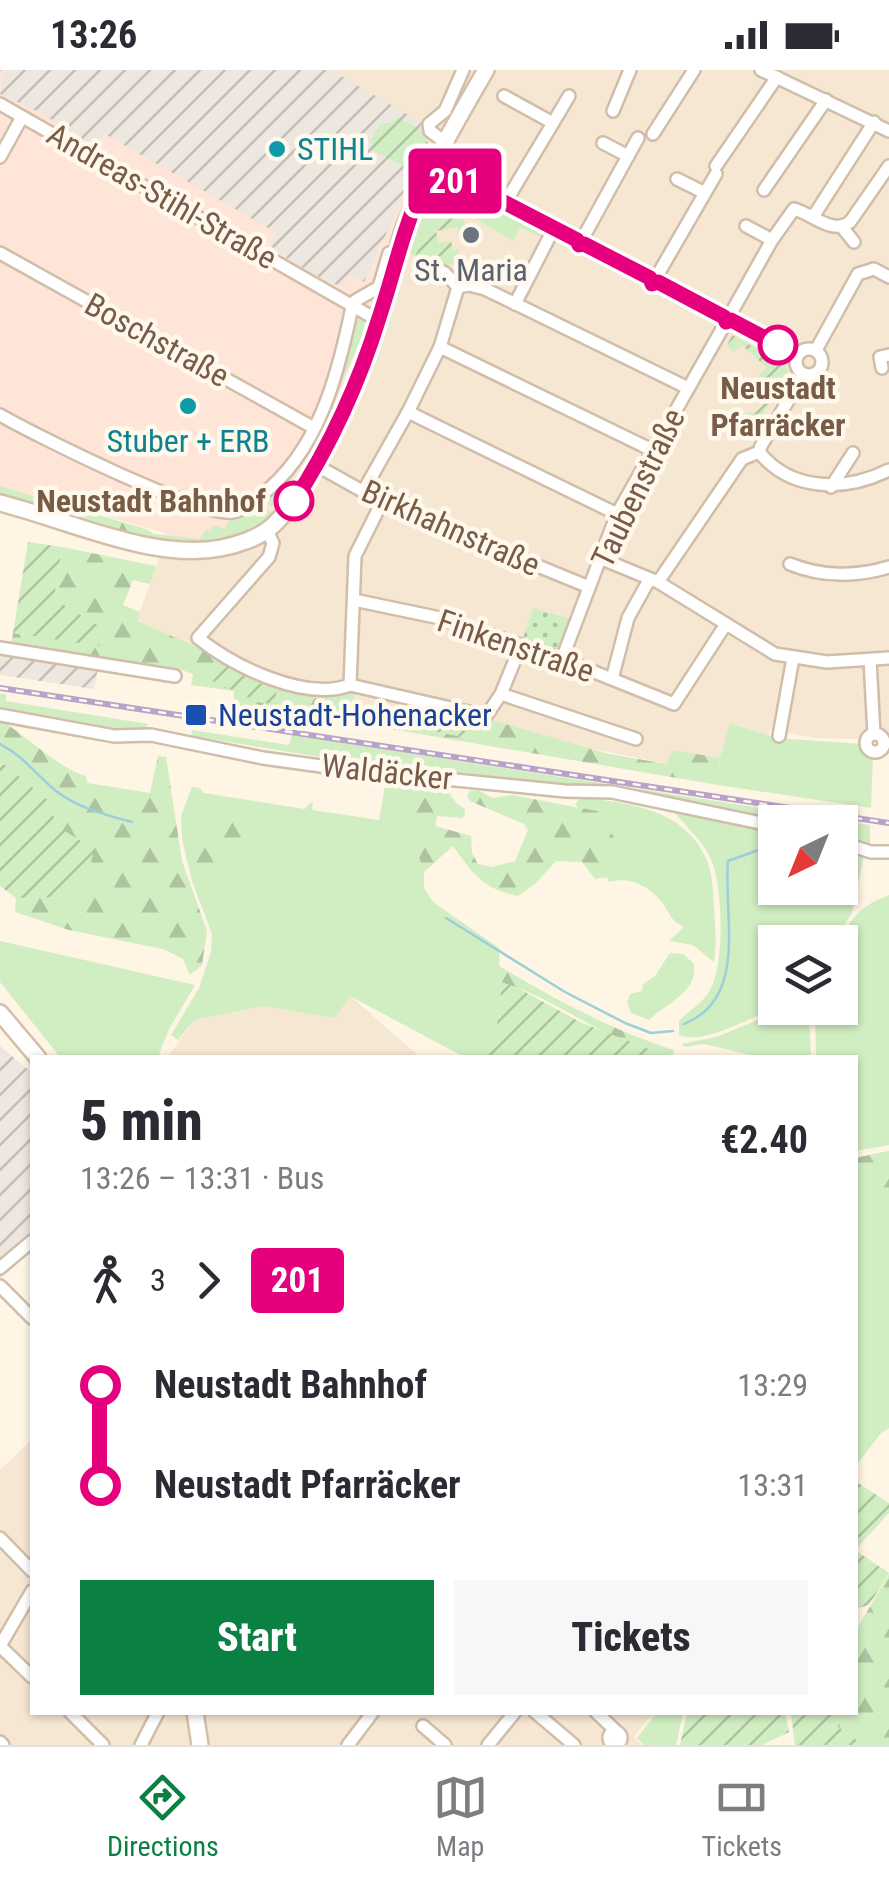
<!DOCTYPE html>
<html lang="en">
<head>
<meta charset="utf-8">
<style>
	body { margin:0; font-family:"Roboto Condensed",sans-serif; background:#f7f7f7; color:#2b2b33; height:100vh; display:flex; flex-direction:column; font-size:38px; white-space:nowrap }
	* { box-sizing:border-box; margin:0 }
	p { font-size:32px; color:#7c7c81 }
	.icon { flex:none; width:55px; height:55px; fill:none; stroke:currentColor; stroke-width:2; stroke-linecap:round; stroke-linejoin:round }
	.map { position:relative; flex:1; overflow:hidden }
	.drawer { position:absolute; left:30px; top:985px; width:828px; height:660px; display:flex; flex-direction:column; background:#fff; border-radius:0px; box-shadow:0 2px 8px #0004 }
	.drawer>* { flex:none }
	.badge { padding:0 20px; border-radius:8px; font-size:35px; line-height:65px }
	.needle { width:65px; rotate:223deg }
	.buttons { position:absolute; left:758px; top:735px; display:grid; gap:20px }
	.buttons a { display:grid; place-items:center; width:100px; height:100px; border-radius:0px; background:#fff; box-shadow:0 2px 8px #0004; font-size:50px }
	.map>.badge { position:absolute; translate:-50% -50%; box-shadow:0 0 0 5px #fff }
	.legs { display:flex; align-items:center; gap:15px; height:110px; padding:0 50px; font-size:32px }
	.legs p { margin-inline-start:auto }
	.head { display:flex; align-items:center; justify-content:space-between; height:170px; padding:0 50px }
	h1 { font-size:55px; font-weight:800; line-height:75px }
	.cta { display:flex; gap:20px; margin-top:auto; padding:20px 50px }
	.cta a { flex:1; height:115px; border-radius:0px; background:#0b8043; color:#fff; font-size:40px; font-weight:800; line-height:115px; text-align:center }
	.cta a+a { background:#f7f7f7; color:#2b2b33 }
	ul { padding:0 50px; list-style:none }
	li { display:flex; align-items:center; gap:35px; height:100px; font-size:38px }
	li i { display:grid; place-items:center; width:15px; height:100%; margin:0 12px; background:currentColor }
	li i::after { content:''; width:25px; height:25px; margin:-12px; border:8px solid; border-radius:50%; background:#fff }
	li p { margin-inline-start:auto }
	li:first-child i { background:linear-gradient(#0000 50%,currentColor 0) }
	li:last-child i { background:linear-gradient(currentColor 50%,#0000 0) }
	.status { display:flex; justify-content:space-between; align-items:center; height:70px; padding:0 50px; background:#fff; direction:ltr }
	.status svg { height:28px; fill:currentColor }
	.tab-bar { display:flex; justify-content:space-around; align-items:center; height:140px; border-top:2px solid #e1e1e2; background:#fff; font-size:28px; color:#7c7c81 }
	.tab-bar a { display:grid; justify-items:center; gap:5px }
	.tab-bar .selected { color:#0b8043 }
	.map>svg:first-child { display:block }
	.residential { fill:#f6e7d3 }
	.commercial { fill:#ffe5d8 }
	.industrial { fill:url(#industrial-furrows) }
	.grass { fill:#d1edc2 }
	.forest { fill:url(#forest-firs) }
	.park { fill:url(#park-dots) }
	.garden { fill:url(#garden-furrows) }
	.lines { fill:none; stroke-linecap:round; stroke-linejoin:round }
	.stream { stroke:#9dcfdb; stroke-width:2.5 }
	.street-casing { stroke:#d0bdaa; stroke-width:16 }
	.secondary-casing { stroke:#d6bfaa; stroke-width:20 }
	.street { stroke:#fff; stroke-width:11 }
	.secondary { stroke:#fff; stroke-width:15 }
	.rail-casing { stroke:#b9a2c9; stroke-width:6 }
	.rail { stroke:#fff9ed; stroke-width:2.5; stroke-dasharray:8; stroke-linecap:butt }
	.line-1-casing { stroke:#fff; stroke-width:22 }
	.line-1 { stroke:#e6007e; stroke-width:15 }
	.culture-dot { fill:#0f9aa8; stroke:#fff9ed; stroke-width:4 }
	.worship-dot { fill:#6b7280; stroke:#fff9ed; stroke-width:4 }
	.stop-1-dot { fill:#fff; stroke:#e6007e; stroke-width:5 }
	.transit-dot { fill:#1a4fb4; stroke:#fff9ed; stroke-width:4 }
	.labels { text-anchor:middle; stroke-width:9; stroke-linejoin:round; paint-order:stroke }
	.culture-label { font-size:32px; fill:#0d838f; stroke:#fff9ed; text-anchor:start }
	.street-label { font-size:32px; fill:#795c48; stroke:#fff9ed }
	.worship-label { font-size:32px; fill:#5b616d; stroke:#fff9ed }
	.stop-label { font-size:32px; font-weight:bold; fill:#795c48; stroke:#fff9ed }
	.transit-label { font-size:32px; fill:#164399; stroke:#fff9ed; text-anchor:start }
</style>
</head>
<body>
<div class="status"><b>13:26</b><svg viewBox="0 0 49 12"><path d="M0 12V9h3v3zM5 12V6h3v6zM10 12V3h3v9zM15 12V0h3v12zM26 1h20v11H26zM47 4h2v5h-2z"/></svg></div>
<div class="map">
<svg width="889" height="1675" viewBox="0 0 889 1675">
	<defs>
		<pattern id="industrial-furrows" width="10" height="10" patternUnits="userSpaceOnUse" patternTransform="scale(2.5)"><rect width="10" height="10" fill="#ede7df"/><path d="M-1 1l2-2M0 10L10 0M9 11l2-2" fill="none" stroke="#c5beb7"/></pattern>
		<pattern id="forest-firs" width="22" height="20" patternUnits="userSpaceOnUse" patternTransform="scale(2.5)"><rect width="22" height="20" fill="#d1edc2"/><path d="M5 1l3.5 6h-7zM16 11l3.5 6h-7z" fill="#aec3a0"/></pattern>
		<pattern id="park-dots" width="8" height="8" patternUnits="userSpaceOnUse" patternTransform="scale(2.5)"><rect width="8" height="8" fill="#d1edc2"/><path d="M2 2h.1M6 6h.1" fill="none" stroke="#aec3a0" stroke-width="1.8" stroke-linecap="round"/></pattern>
		<pattern id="garden-furrows" width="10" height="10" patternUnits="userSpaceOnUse" patternTransform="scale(2.5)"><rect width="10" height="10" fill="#d1edc2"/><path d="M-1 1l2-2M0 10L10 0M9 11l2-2" fill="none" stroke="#aec3a0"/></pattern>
	</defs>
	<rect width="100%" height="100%" fill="#fef5e5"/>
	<g class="residential">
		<path d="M331,0H889V667L881,660L873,659L862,668L856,669L814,668L770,659L768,665L731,653L720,688L672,681L668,694L568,674L476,669L394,654L391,659L349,652L356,621L330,623L277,616L137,550L162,480L407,121L423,54Z"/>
		<path d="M350,926L420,987L167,988L194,950L264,936L335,947Z"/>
		<path d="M32,1369V1642L653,1643L634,1667L642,1675H0V1400Z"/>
	</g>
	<path class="commercial" d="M0,0H331L424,54L420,62L428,73L407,121L418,127L379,251L287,441L237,474L162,480L165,463L0,416Z"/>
	<g class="industrial">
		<path d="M0,0H331L424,54L420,62L428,73L364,212L349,205L343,216L330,213L269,178L277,163L105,64L96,79L43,44L0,24L3,8Z"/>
		<path d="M0,585L98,598L94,619L0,605Z"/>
		<path d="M0,976L32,1003V1179L0,1209Z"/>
	</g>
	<g class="grass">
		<path d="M443,122C477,124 510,146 539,161L540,167L520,157L513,171L462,141L454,131L427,151L416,186L410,184L425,137Z"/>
		<path d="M360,249L364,252V262L310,383L272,437L265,430L290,404L354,254Z"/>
		<path d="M262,433L273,444C236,476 196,473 151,471L144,467L146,459L154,464L200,469L206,459L210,462L214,455L224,459L229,451L245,447Z"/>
		<path d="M0,624H6V631L148,654L144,663L0,642Z"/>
		<path d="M730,653L777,668L861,674L873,686L871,738L718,715L720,688Z"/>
		<path d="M192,660L289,675L292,665L870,755V778L840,768V752L775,753L615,718L568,717L388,698L191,666Z"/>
		<path d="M398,708L403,741L424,802V818L433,832L499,878L501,940L487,987H464L350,926L335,948L264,936L194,950L178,970L171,965L199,918L211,882L212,864L192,811L182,769L181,746L192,717L200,718L203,723L305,739L310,733H313L312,740L379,750L386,711Z"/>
		<path d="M581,728C629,732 687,740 707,791C713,805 713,823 714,838C715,855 717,875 714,892L693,875L669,871L684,857C670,850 671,845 663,834C651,817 630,806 609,812L607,807L617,798C613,750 606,763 575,734Z"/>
		<path d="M670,738L775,759V818H840V777L864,785L852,843L833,872H775V938H778C751,946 704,976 679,965V951C690,939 704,933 711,918C725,890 723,814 710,787C701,769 683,753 670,738Z"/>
		<path d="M889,825V1075L855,1081V988L816,987L815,938H840C840,886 831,846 889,825Z"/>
		<path d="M0,871L195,915L169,959L158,987H60L0,912Z"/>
		<path d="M670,883L683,884L694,894C698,922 667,933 649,950L631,943L627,932L630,924L642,921L643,914L655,906Z"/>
		<path d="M806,938L809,941L811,987H759L704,974L685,977L681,974L716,967L785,939Z"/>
		<path d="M889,1081V1358L881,1363L855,1397V1088Z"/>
		<path d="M657,1642L683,1643L676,1675H644L637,1668Z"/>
	</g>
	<g class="forest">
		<path d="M0,416L146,459L144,467L122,465L0,429Z"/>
		<path d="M62,477L156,496L150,514L133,510L123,535L140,542L138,551L219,587L211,610L258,632L274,635L277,616L330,623L356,620L349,652L331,653L234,639V621L191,615L193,604L176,598L11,576L13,563L99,575L103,558L54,529Z"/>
		<path d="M488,649L609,684L667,694L672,680L720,688L718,715L391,659L393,654L475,669Z"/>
		<path d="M0,650C27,666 59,699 86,706L87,713L150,723L158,686L166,687L182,791L207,861L202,895L190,905L183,889L163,879L69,860L15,842L16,828L69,827L57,756L48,730L0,691Z"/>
		<path d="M398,708L443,715C452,724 453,733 465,739V745L462,748L437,746L435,756L471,766L472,783L478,794L492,797L515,791L528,760L524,754L470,731L467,726L470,721L478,720L492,728L512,725L602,742L604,754L614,767L617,798L607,807L595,809L582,792L556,791L535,814L518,826C483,819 473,804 453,776L424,802L403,741Z"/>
		<path d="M188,750L219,753L240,751C247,784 236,788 210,804L196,798Z"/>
		<path d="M499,896C556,930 611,960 674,980L673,987C610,976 560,929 500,912Z"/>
		<path d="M889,1081V1124L877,1121L855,1129V1088Z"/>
		<path d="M889,1504V1675H864L838,1657L837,1643L855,1642V1562Z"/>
	</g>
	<path class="park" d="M533,538L571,549L557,579L523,568Z"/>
	<g class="garden">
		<path d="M397,47L421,60L428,73L416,102L372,80L371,70L380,54L392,53Z"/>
		<path d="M444,128C461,134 463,144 465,160L459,161L457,157L436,161L438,173L451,171L454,182L458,178L460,194L443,195L416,185L427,151Z"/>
		<path d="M732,265L785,294L788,304L752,361L740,349L749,342L752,345L765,333L757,323L750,327L744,320L758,312L755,308L767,298L742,275L733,282L727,275Z"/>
		<path d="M28,472L62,477L54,529L103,558L99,576L13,563Z"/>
		<path d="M219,587L277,616L275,635L258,632L210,610Z"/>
		<path d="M402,630L488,649L476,669L393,654Z"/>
		<path d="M0,691L48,730L57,756L94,779L87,811L69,827L16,828L0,816Z"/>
		<path d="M500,912L516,917L580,952L669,987H487L501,940Z"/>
		<path d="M855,1411L889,1433V1443L855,1480L889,1503L869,1535L855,1539Z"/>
		<path d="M687,1643H785L789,1662L762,1675H680Z"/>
		<path d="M791,1643H837L838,1657L864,1675H795Z"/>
	</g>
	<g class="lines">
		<g class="stream">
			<path d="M0,674C24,686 36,705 56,721C78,738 106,745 132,752"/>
			<path d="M446,848L565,922L625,953L651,963L673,961"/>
			<path d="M684,954C749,928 723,845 728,791L773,775"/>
		</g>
		<defs>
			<g id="street">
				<path d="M761,0L889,61"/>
				<path d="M504,26L553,53L505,133"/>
				<path d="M0,34L379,251"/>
				<path d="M613,41L630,0"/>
				<path d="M553,53L569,26"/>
				<path d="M653,64L694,0"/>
				<path d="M445,72L430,61L429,54L445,41L463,0"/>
				<path d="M442,77L447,94L467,113L577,169L579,175L584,173L650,208L652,214L658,212L723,247L726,252L731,250L797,285"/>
				<path d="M628,86L638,68"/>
				<path d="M0,87L22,47"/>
				<path d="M716,96L777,7"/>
				<path d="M423,116L436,111L467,113"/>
				<path d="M764,120L826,30"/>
				<path d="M705,123L716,104"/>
				<path d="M813,147L874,52"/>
				<path d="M842,157L854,172"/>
				<path d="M583,168L628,86L603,73"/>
				<path d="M772,170L794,139C813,144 831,165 850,152L889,96"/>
				<path d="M0,183L314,358"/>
				<path d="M431,195L445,203L458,217L469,215L485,219L688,318"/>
				<path d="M657,206L705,123L677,109"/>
				<path d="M515,234L554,158"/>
				<path d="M730,245L772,170L746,156"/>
				<path d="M440,277L652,380"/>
				<circle cx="809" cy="292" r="13"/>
				<path d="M816,280L858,204L874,199L889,207"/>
				<path d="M882,298L880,287L889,285"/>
				<path d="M804,304L761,376L759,382C792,423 847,421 889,400"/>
				<path d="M408,342L617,444"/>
				<path d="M0,345C37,366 199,447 233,442C243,440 252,432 260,426C318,383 338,305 352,237L355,231L379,217L389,183"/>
				<path d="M314,394L382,432L589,517"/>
				<path d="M831,417L853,383"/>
				<path d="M364,420L408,342L440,277L458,217"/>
				<path d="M267,461L273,473L269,487L198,568C233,596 305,632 350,615L486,646L501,624L521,575"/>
				<path d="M602,489L658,512L775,584L827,592L889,588"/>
				<path d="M790,494C821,507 857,507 889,497"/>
				<path d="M658,512L742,389L759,382"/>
				<path d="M354,530L440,548L562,589L674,634L726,554"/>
				<path d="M0,578L175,606"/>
				<path d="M562,589L617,444L726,252"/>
				<path d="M870,590L874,664"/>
				<path d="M612,609L628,548L649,510"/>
				<path d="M350,615L355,486L382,432"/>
				<path d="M501,624L636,669"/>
				<path d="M0,645L114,666L151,665L263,688L335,698L565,721L612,722L775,756"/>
				<circle cx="875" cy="673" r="9"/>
				<path d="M779,666L793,588"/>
				<path d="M840,772L871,782H889"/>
				<path d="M0,1198L32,1171"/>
				<path d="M0,1216L32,1248"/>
				<path d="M0,1468L32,1501"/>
				<path d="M0,1576L32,1521"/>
				<path d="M0,1576L32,1607"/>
				<path d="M70,1642L103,1675"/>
				<path d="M535,1642L574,1675"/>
				<path d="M596,1642L618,1663"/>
				<path d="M423,1656L445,1675"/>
				<circle cx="615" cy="1668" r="6"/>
				<path d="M0,1672L3,1675"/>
				<path d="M141,1675L158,1642"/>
				<path d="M348,1675L373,1642"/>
				<path d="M488,1675L515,1642"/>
			</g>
			<g id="secondary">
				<path d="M0,433C68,450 152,491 221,478C237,475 258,468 270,458C310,425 362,302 379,251C390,217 394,181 408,148C430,97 458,48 486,0"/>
				<path d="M0,943L38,988"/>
				<path d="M195,1642L200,1675"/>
			</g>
		</defs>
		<use href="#street" class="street-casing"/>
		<use href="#secondary" class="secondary-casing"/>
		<use href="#street" class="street"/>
		<use href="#secondary" class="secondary"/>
		<defs>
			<path id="rail" d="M0,618L889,753"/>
		</defs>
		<use href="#rail" class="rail-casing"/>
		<use href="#rail" class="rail"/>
	</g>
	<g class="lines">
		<defs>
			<path id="line-1" d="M294,431C330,377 360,310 379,248C394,203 403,159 423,116L436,110L467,113L577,170L579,175L584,174L650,208L652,214L658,212L724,247L726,252L731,250L778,275"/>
		</defs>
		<use href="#line-1" class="line-1-casing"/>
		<use href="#line-1" class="line-1"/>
	</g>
	<g class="culture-dot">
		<circle cx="277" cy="79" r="10"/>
		<circle cx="188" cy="336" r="10"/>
	</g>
	<circle class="worship-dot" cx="471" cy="165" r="10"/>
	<g class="stop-1-dot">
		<circle cx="778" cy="275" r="18"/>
		<circle cx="294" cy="431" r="18"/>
	</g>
	<rect class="transit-dot" x="184" y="633" width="24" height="24" rx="5"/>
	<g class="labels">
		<g class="culture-label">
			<text x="297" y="90">STIHL</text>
			<text x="188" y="382" text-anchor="middle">Stuber + ERB</text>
		</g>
		<g class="street-label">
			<text transform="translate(162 126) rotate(30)" y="11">Andreas-Stihl-Straße</text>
			<text transform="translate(157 270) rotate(29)" y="11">Boschstraße</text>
			<text transform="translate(638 418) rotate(-64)" y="11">Taubenstraße</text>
			<text transform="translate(451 458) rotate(24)" y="11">Birkhahnstraße</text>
			<text transform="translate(516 576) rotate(19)" y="11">Finkenstraße</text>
			<text transform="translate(387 702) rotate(6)" y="11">Waldäcker</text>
		</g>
		<g class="worship-label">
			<text x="471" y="211">St. Maria</text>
		</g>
		<g class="stop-label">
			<text x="778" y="329">Neustadt<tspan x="778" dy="37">Pfarräcker</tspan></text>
			<text x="266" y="442" text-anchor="end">Neustadt Bahnhof</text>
		</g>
		<g class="transit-label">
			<text x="218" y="656">Neustadt-Hohenacker</text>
		</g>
	</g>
</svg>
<div class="buttons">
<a><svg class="needle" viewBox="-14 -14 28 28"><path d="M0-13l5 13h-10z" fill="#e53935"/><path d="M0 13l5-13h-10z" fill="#7c7c81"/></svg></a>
<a><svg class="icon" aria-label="layers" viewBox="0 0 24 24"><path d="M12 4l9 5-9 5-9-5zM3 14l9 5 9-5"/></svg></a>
</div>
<b class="badge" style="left:455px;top:111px;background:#e6007e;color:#fff">201</b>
<section class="drawer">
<div class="head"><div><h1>5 min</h1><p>13:26 – 13:31 · Bus</p></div><b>€2.40</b></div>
<div class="legs"><svg class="icon" aria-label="walk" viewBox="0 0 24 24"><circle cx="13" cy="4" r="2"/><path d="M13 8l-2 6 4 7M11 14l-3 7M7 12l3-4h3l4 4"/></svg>3<svg class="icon" aria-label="forward" viewBox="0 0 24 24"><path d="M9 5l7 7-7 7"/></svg><b class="badge" style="background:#e6007e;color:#fff">201</b></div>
<ul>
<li><i style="color:#e6007e"></i><b>Neustadt Bahnhof</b><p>13:29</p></li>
<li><i style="color:#e6007e"></i><b>Neustadt Pfarräcker</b><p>13:31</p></li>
</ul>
<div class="cta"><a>Start</a><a>Tickets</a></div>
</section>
</div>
<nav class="tab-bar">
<a class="selected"><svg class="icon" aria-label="directions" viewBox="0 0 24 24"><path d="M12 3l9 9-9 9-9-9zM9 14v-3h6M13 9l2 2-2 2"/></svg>Directions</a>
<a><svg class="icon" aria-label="map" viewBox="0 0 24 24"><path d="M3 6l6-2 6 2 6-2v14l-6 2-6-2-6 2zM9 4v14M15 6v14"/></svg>Map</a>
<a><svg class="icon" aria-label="tickets" viewBox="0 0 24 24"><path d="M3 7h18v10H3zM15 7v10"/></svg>Tickets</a>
</nav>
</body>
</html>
